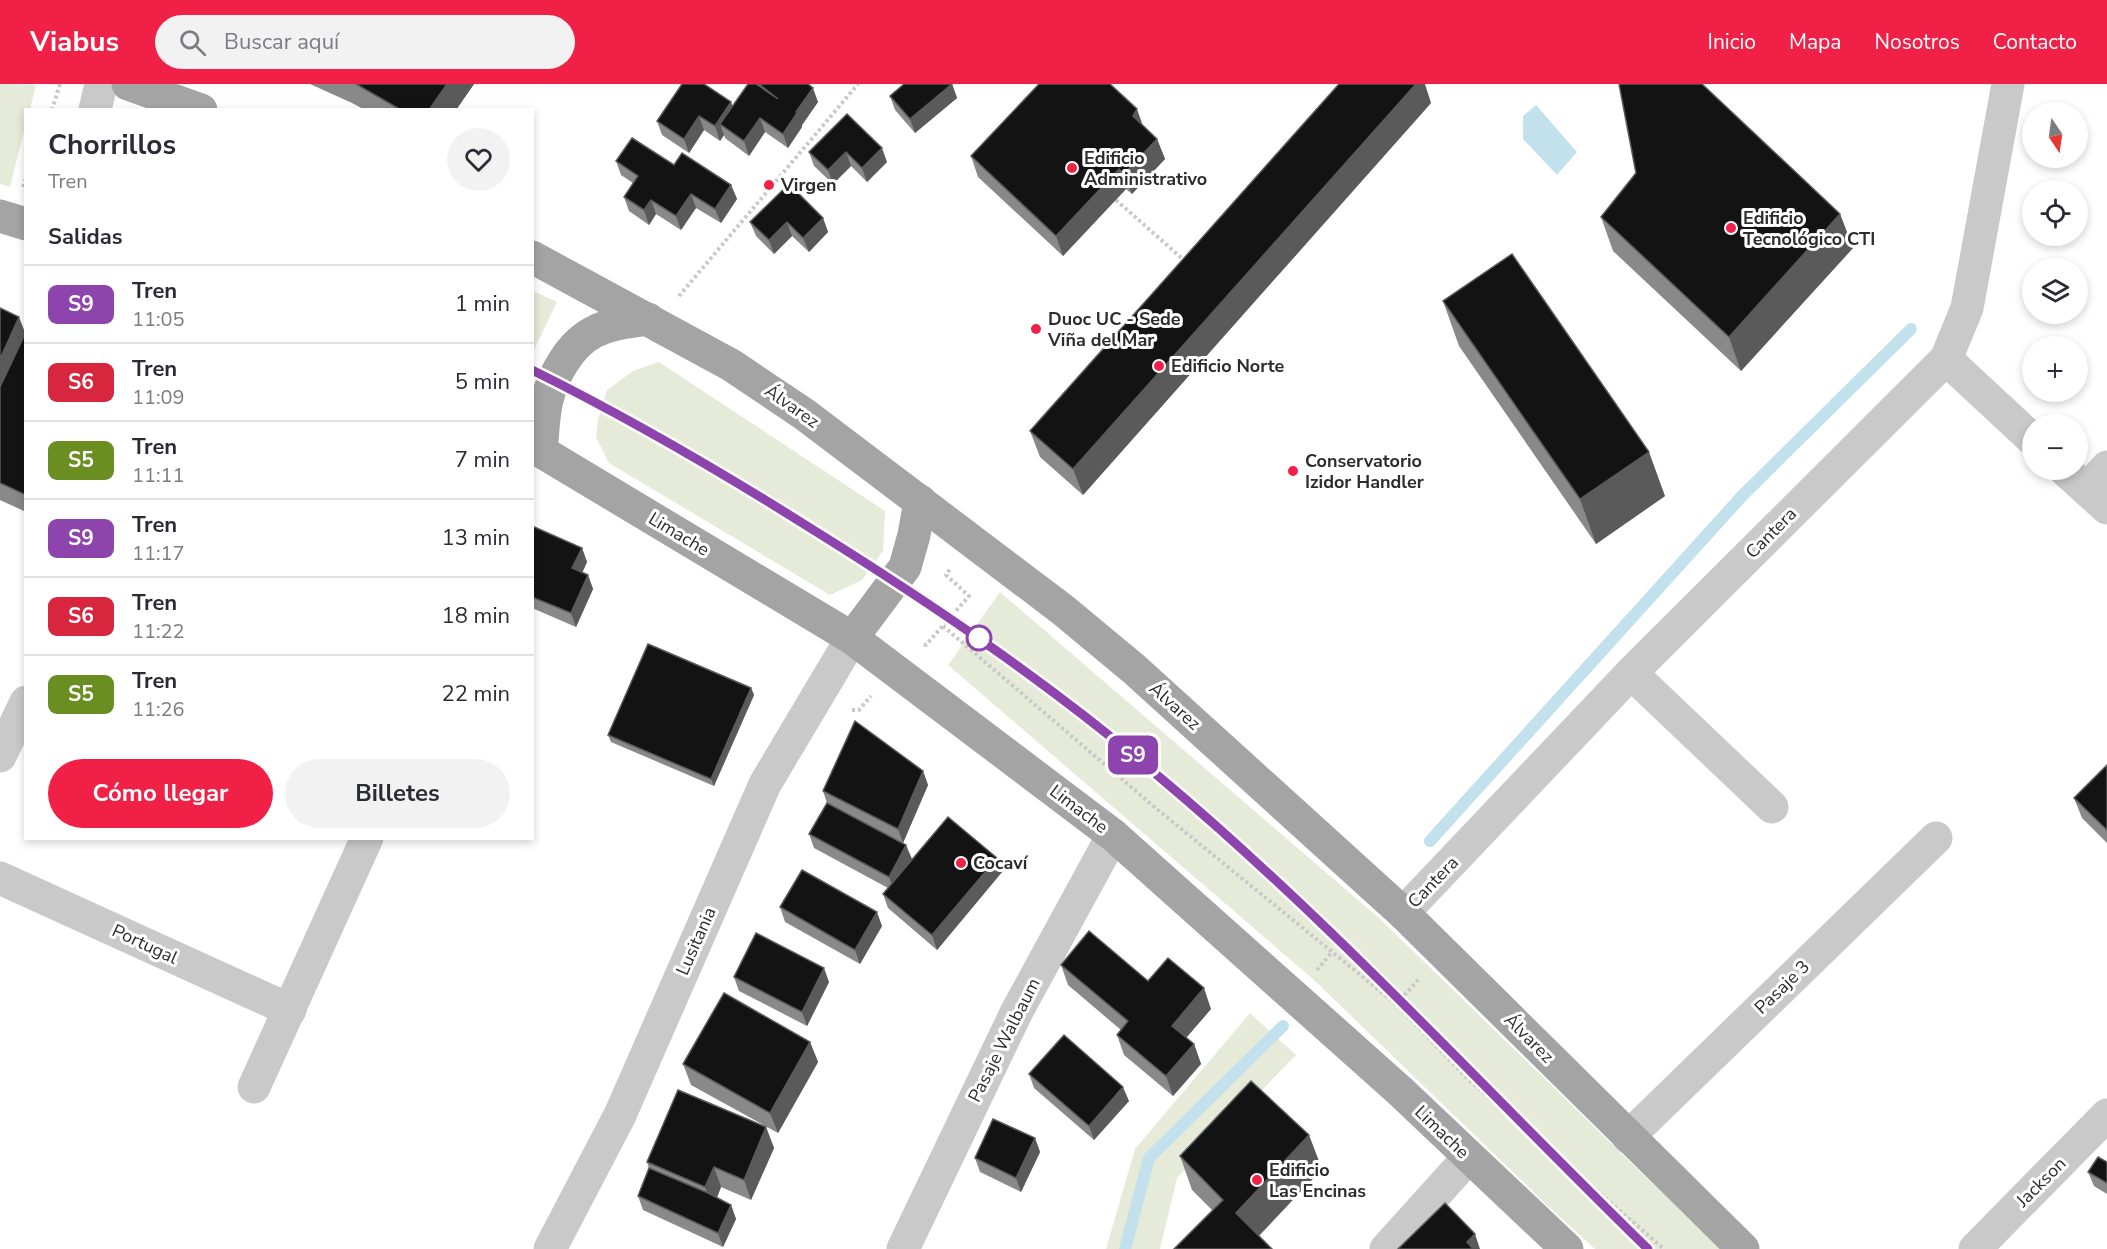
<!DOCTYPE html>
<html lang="es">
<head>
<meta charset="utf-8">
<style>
	body { margin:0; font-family:"Nunito Sans",sans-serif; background:#f2f2f3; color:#2b2b33; height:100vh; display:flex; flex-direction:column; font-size:22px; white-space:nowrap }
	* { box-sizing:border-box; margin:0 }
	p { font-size:20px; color:#7c7c81 }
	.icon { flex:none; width:33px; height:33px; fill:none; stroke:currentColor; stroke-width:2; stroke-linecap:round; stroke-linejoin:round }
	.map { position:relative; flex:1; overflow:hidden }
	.panel { position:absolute; left:24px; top:24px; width:510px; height:732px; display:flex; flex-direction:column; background:#fff; border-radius:0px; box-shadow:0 3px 9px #0003 }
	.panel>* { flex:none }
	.badge { padding:0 12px; border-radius:9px; font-size:21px; line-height:39px }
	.needle { width:39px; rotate:167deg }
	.fabs { position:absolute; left:2022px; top:18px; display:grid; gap:12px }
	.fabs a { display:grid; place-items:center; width:66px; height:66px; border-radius:50%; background:#fff; box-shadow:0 3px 9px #0003; font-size:30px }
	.map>.badge { position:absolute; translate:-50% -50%; box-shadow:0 0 0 3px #fff }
	h2 { padding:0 24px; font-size:22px; line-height:54px }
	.round { display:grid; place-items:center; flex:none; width:63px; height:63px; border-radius:32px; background:#f2f2f3 }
	.headline { display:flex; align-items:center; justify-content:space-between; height:102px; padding:0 24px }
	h1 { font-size:28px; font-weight:700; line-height:45px }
	.action { display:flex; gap:12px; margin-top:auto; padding:12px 24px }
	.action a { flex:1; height:69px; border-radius:36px; background:#f12047; color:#fff; font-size:24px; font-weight:700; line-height:69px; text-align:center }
	.action a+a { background:#f2f2f3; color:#2b2b33 }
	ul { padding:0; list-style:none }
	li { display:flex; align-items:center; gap:18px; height:78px; padding:0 24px; border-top:2px solid #e1e1e2 }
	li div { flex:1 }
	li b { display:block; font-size:22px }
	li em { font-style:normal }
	li .badge { min-width:66px; font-weight:700; text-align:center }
	header { display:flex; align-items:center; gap:36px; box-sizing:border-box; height:84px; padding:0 30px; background:#f12047; color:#fff }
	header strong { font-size:28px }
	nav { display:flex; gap:33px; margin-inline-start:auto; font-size:21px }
	.search { width:420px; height:54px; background:#f2f2f3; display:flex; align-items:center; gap:15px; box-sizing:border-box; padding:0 21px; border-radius:33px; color:#7c7c81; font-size:22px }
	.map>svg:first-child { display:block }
	.green { fill:#e5ebd8 }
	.water { fill:#c2e1ed }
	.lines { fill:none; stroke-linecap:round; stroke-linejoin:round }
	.stream { stroke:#c2e1ed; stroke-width:12 }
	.path { stroke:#c9c9c9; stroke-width:4; stroke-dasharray:3 3; stroke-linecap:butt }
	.minor { stroke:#c9c9c9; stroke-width:33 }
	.major { stroke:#a4a4a4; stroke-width:33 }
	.wall { fill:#898989 }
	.shaded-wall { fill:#5a5a5a }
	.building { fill:#131313; stroke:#5a5a5a; stroke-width:1.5 }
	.line-casing { stroke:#fff; stroke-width:14 }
	.line { stroke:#8e44ad; stroke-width:9 }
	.poi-dot { fill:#f12047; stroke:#fff; stroke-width:2 }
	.stop-dot { fill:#fff; stroke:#8e44ad; stroke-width:3 }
	.labels { text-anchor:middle; stroke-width:6; stroke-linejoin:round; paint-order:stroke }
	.poi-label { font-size:18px; font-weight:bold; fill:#2c2c2c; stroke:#fff; text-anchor:start }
	.street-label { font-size:18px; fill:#2c2c2c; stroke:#fff }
</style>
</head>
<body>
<header>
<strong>Viabus</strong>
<div class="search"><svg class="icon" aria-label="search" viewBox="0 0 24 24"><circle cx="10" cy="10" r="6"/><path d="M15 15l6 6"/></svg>Buscar aquí</div>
<nav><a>Inicio</a><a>Mapa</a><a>Nosotros</a><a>Contacto</a></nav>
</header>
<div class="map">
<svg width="2107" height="1165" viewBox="0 0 2107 1165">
	<rect width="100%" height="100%" fill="#fff"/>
	<g class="green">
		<path d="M0,0L36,1L30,25L26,26L25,43L10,103L0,100Z"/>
		<path d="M533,207L557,218L533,268Z"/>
		<path d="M659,278L885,427L883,467L862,496L830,511L609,379L596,353L598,336L607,306L633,287Z"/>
		<path d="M1000,508L1380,835L1720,1165H1595L1549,1123L1314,896L948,581Z"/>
		<path d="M1250,929L1296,971L1177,1094L1160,1165H1106L1135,1065Z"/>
	</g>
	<path class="water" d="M1536,21L1577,68L1557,91L1523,55V32Z"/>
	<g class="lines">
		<g class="stream">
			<path d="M1430,757L1742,412L1911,245"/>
			<path d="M1125,1165L1149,1074L1283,942"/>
		</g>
		<g class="path">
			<path d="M52,26L60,0"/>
			<path d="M23,103L26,94"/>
			<path d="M1116,116L1185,177"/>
			<path d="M679,212L858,0"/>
			<path d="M943,542L1158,726L1396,920L1470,997L1664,1165"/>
			<path d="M924,560L926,561L969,512L946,491L950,485"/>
			<path d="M852,626H859L871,612"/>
			<path d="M1317,886L1332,868"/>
			<path d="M1396,920L1420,894"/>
		</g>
		<g class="minor">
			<path d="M95,26L101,0"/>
			<path d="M1946,275L2032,355"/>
			<path d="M2065,386L2107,424"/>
			<path d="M2087,405L2107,383"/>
			<path d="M1631,589L1772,723"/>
			<path d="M0,672L26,618"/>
			<path d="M0,794L290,926"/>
			<path d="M1403,829L1631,589L1946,275L1967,224L2008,0"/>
			<path d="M254,1003L367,754"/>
			<path d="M1628,1053L1936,754"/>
			<path d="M550,1165L620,1031L765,700L852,554"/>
			<path d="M903,1165L1016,929L1113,751"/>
			<path d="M1386,1165L1469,1073"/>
			<path d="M1975,1165L2107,1031"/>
		</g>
		<g class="major">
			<path d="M128,0L201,26"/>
			<path d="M0,132L26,140"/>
			<path d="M532,173L731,281L804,330L1063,526L1134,585L1403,829L1743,1165"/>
			<path d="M532,362L852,554L1113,751L1400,1007L1567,1165"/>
			<path d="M541,367C543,350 543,332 547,316C553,291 570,260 594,248C611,239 630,238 648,235"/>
			<path d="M852,554L905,483L914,451L920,417"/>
		</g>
	</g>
	<g class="wall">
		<path d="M310,0H474L456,26H365L352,19Z"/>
		<path d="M748,0H808L818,18L802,41V43L788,64L765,48L749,72L725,54L724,51L720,57L704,46L689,69L662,51L657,37L731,18L732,22Z"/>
		<path d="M904,0H952L957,14L915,49L895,26L890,12Z"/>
		<path d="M1431,19L1083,411L1040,373L1030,347Z"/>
		<path d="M847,30L887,78L867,98L851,82L833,100L814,82L809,68Z"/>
		<path d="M1142,41L1157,55L1165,75L1132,110L1126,105L1063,172L978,93L971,72Z"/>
		<path d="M616,77L674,81L731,101L737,115L721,139L696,124L681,146L656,130L649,141L629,127L624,113L633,99L621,91Z"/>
		<path d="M1636,89L1840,130L1853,164L1741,287L1613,167L1601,133Z"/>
		<path d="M823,134L828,148L809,168L792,152L774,170L756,152L750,138Z"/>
		<path d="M1443,217L1665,412L1596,460L1459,262Z"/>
		<path d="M0,224L25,249L26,248V428L0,416Z"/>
		<path d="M532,442L582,464L587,478L582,489L588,491L593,505L576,543L532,524Z"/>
		<path d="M751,604L754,611L714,702L611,658L608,651Z"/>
		<path d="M2107,681V759L2082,734L2074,714Z"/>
		<path d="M923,687L928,701L903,759L912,775L910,778L1002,788L937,866L888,824L883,810L888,804L814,764L809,750L827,719L823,707Z"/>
		<path d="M780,823L882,842L860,880L785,838Z"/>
		<path d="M1061,881L1148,897L1211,925L1186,954L1194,960L1201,980L1173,1012L1124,971L1117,951L1121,946L1068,901Z"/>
		<path d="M734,893L829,898L807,942L739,907Z"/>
		<path d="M810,958L818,978L778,1049L691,1001L683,980Z"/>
		<path d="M1029,990L1129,1017L1094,1056L1034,1004Z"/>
		<path d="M766,1043L774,1064L751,1116L721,1103L717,1114L731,1121L736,1135L723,1163L643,1126L638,1112L649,1084L647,1078Z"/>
		<path d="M1035,1054L1040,1068L1021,1108L980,1088L975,1074Z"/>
		<path d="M1180,1072L1322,1085L1259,1152L1213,1127L1192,1106Z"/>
		<path d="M2107,1078V1110L2094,1102L2088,1088Z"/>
	</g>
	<g class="shaded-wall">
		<path d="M447,0H474L456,26H429Z"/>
		<path d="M952,0L957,14L915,49L910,35Z"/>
		<path d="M1416,0H1425L1431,19L1083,411L1073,385Z"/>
		<path d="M813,4L818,18L802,41V43L788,64L783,50L796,28Z"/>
		<path d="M731,18L736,32L720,40L724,51L720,57L715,42Z"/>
		<path d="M1137,25L1144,45L1133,32Z"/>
		<path d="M699,32L704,46L689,69L684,55Z"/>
		<path d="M760,34L765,48L749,72L744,57Z"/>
		<path d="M1157,55L1165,75L1132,110L1124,90Z"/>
		<path d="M882,64L887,78L867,98L862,84Z"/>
		<path d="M846,68L851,82L833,100L828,86Z"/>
		<path d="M1119,85L1126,105L1063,172L1056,152Z"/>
		<path d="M731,101L737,115L721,139L715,125Z"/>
		<path d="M691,110L696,124L681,146L676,132Z"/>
		<path d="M651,116L656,130L649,141L644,126Z"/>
		<path d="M1840,130L1853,164L1741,287L1729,253Z"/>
		<path d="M823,134L828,148L809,168L803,154Z"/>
		<path d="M787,138L792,152L774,170L769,156Z"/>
		<path d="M19,233L26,251L0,311V275Z"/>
		<path d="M1649,368L1665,412L1596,460L1580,415Z"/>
		<path d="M582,464L587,478L578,498L572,484Z"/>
		<path d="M588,491L593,505L576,543L571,529Z"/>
		<path d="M751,604L754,611L714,702L711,695Z"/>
		<path d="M923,687L928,701L903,759L898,745Z"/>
		<path d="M906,761L912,775L894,807L889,793Z"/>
		<path d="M997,774L1002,788L937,866L932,851Z"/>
		<path d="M877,828L882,842L860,880L855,866Z"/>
		<path d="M824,884L829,898L807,942L802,928Z"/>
		<path d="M1204,904L1211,925L1179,962L1172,942Z"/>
		<path d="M810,958L818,978L778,1049L770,1029Z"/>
		<path d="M1194,960L1201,980L1173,1012L1166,992Z"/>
		<path d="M1123,1003L1129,1017L1094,1056L1089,1042Z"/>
		<path d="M766,1043L774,1064L751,1116L744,1096Z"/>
		<path d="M1309,1051L1322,1085L1248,1163L1236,1129Z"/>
		<path d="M1035,1054L1040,1068L1021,1108L1016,1094Z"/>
		<path d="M714,1083L721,1103L713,1123L705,1103Z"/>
		<path d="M731,1121L736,1135L723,1163L718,1149Z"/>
		<path d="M1475,1150L1480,1165H1469L1467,1158Z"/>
	</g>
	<g class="building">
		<path d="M356,0H447L429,26H401Z"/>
		<path d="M682,0H704L731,18L715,42L699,32L684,55L657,37Z"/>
		<path d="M748,0H756L778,15L759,0H808L813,4L796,28L797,29L783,50L760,34L744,57L720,40Z"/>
		<path d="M904,0H952L910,35L890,12Z"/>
		<path d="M1039,0H1110L1137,25L1133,32L1157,55L1124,90L1119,85L1056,152L971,72Z"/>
		<path d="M1339,0H1416L1073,385L1030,347Z"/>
		<path d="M1619,0H1702L1840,130L1729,253L1601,133L1636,89Z"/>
		<path d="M847,30L882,64L862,84L846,68L828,86L809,68Z"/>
		<path d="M632,54L674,81L682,69L731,101L715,125L691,110L676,132L651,116L644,126L624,113L638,92L616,77Z"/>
		<path d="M789,100L823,134L803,154L787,138L769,156L750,138Z"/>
		<path d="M1512,170L1649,368L1580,415L1443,217Z"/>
		<path d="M0,224L19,233L0,275Z"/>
		<path d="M26,248V411L0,399V303Z"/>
		<path d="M532,442L582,464L572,484L588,491L571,529L532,513Z"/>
		<path d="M648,560L751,604L711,695L608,651Z"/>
		<path d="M855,637L923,687L898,745L823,707Z"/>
		<path d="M2107,681V746L2074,714Z"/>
		<path d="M827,719L906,761L889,793L809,750Z"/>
		<path d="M948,733L997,774L932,851L883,810Z"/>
		<path d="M802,786L877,828L855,866L780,823Z"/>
		<path d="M1089,847L1148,897L1168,874L1204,904L1172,942L1194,960L1166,992L1117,951L1128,937L1061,881Z"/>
		<path d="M756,849L824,884L802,928L734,893Z"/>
		<path d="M724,909L810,958L770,1029L683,980Z"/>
		<path d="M1064,951L1123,1003L1089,1042L1029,990Z"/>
		<path d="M1251,997L1309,1051L1236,1129L1272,1165H1174L1223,1116L1180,1072Z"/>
		<path d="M678,1006L766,1043L744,1096L714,1083L705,1103L647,1078Z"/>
		<path d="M993,1035L1035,1054L1016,1094L975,1074Z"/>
		<path d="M2098,1073L2107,1078V1099L2088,1088Z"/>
		<path d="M649,1084L708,1109L731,1121L718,1149L638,1112Z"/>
		<path d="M1445,1119L1475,1150L1467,1158L1473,1165H1398Z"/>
	</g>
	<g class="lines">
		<defs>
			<path id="line" d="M532,286C627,333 718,386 807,442C931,519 1052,601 1163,696C1335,841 1487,1008 1648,1165"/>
		</defs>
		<use href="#line" class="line-casing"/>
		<use href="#line" class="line"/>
	</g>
	<g class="poi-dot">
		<circle cx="1072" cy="84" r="6"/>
		<circle cx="769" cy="101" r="6"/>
		<circle cx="1731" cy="144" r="6"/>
		<circle cx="1036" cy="245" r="6"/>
		<circle cx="1159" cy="282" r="6"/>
		<circle cx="1293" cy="387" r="6"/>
		<circle cx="961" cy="779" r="6"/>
		<circle cx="1257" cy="1096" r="6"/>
	</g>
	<circle class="stop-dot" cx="979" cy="554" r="12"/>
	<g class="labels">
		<g class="poi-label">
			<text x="1084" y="80">Edificio<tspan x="1084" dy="21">Administrativo</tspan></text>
			<text x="781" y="107">Virgen</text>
			<text x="1743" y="140">Edificio<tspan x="1743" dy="21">Tecnológico CTI</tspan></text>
			<text x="1048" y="241">Duoc UC - Sede<tspan x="1048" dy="21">Viña del Mar</tspan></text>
			<text x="1171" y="288">Edificio Norte</text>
			<text x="1305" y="383">Conservatorio<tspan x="1305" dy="21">Izidor Handler</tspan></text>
			<text x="973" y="785">Cocaví</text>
			<text x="1269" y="1092">Edificio<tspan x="1269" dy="21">Las Encinas</tspan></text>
		</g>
		<g class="street-label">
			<text transform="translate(792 322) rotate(35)" y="6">Álvarez</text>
			<text transform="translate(1771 449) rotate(-45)" y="6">Cantera</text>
			<text transform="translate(679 450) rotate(31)" y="6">Limache</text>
			<text transform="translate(1175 622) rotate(42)" y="6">Álvarez</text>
			<text transform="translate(1079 725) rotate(37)" y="6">Limache</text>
			<text transform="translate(1433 798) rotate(-46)" y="6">Cantera</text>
			<text transform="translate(696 857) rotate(-66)" y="6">Lusitania</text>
			<text transform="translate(145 860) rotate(25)" y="6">Portugal</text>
			<text transform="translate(1782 903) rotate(-44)" y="6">Pasaje 3</text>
			<text transform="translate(1529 954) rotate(45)" y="6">Álvarez</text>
			<text transform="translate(1004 956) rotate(-63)" y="6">Pasaje Walbaum</text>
			<text transform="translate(1442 1048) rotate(44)" y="6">Limache</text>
			<text transform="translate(2041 1098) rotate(-45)" y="6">Jackson</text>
		</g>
	</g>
</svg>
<div class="fabs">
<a><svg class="needle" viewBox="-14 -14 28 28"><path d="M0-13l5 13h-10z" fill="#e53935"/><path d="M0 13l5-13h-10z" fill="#7c7c81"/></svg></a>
<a><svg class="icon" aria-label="locate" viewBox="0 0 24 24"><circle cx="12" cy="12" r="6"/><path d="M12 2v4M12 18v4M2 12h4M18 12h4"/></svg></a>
<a><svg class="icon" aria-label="layers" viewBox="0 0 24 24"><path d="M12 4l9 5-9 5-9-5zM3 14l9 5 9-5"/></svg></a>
<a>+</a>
<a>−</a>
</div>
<b class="badge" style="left:1133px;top:671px;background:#8e44ad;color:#fff">S9</b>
<section class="panel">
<div class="headline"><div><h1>Chorrillos</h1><p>Tren</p></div><a class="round"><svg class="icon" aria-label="heart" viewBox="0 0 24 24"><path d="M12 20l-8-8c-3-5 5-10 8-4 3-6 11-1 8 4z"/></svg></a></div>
<h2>Salidas</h2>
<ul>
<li><span class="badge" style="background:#8e44ad;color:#fff">S9</span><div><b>Tren</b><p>11:05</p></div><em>1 min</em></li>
<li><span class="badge" style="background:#d7263d;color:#fff">S6</span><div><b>Tren</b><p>11:09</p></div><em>5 min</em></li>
<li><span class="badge" style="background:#6b8e23;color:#fff">S5</span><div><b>Tren</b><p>11:11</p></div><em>7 min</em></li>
<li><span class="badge" style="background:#8e44ad;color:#fff">S9</span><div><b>Tren</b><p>11:17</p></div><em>13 min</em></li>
<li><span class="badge" style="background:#d7263d;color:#fff">S6</span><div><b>Tren</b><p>11:22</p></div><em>18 min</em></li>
<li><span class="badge" style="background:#6b8e23;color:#fff">S5</span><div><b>Tren</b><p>11:26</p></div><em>22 min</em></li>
</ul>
<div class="action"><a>Cómo llegar</a><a>Billetes</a></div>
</section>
</div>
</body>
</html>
